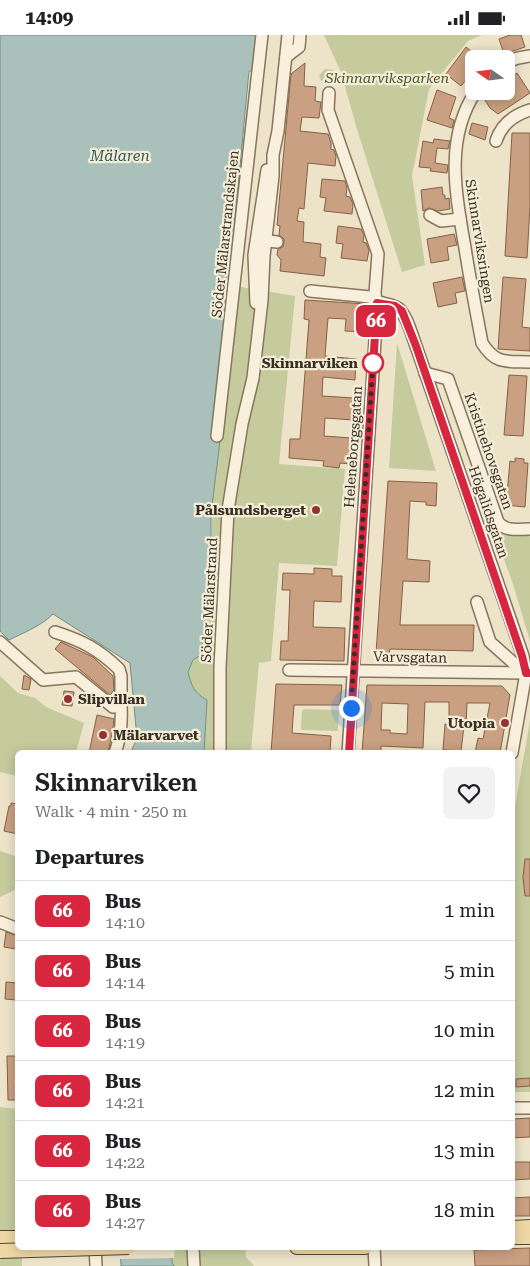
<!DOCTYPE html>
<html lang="en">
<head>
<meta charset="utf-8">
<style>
	body { margin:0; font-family:"Roboto Serif",serif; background:#f2f2f2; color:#202124; height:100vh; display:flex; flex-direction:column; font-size:19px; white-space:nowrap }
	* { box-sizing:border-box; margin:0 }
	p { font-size:16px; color:#757577 }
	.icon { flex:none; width:28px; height:28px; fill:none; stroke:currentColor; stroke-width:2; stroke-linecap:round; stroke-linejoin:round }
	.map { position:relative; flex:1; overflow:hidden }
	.details { position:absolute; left:15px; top:715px; width:500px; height:500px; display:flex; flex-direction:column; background:#fff; border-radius:8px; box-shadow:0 2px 12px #0003 }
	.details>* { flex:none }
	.badge { padding:0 10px; border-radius:8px; font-size:18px; line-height:32px }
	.needle { width:32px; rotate:284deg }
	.buttons { position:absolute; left:465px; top:15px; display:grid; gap:10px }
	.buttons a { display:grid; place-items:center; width:50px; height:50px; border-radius:8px; background:#fff; box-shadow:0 2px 12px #0003; font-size:25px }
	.you { position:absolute; width:25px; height:25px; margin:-12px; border:4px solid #fff; border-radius:50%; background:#1a73e8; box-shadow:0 0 0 8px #1a73e833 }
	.map>.badge { position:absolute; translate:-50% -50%; box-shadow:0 0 0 2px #fff }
	h2 { padding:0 20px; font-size:19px; line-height:45px }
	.round { display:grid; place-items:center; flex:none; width:52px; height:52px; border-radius:8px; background:#f2f2f2 }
	.summary { display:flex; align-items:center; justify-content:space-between; height:85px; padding:0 20px }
	h1 { font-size:24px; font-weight:600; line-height:38px }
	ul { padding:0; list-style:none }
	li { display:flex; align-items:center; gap:15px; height:60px; padding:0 20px; border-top:1px solid #e0e0e0 }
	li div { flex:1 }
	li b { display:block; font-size:19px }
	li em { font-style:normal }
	li .badge { min-width:55px; font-weight:700; text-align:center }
	.status { display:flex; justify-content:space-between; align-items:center; height:35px; padding:0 25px; background:#fff; direction:ltr }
	.status svg { height:14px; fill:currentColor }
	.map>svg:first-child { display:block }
	.green { fill:#c5cb9d }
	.water { fill:#aac1bb; stroke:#709088 }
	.pier { fill:#ede3c9 }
	.building { fill:#c9a081; stroke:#866045; fill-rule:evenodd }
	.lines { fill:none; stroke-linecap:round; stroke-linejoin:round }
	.minor-casing { stroke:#88755e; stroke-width:14 }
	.major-casing { stroke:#574432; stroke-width:16 }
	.minor { stroke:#f8f0dc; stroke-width:11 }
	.major { stroke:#edd7a4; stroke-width:14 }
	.major-bridge-casing { stroke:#574432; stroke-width:16; stroke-linecap:butt }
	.major-bridge { stroke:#edd7a4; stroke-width:14 }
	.line-casing { stroke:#fff; stroke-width:11 }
	.line { stroke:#d7263d; stroke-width:8 }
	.walk { stroke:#3a2d21; stroke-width:5; stroke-dasharray:0 9 }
	.stop-dot { fill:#fff; stroke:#d7263d; stroke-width:2.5 }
	.poi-dot { fill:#953231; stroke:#f4edd8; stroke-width:2 }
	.labels { text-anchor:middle; stroke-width:4.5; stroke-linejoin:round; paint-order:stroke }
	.park-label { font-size:14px; font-style:italic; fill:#495529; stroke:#f4edd8 }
	.street-label { font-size:14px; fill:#3a2d21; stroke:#f4edd8 }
	.stop-label { font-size:14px; font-weight:bold; fill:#3a2d21; stroke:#f4edd8; text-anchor:end }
	.poi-label { font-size:14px; font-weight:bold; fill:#3a2d21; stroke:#f4edd8; text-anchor:end }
	.water-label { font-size:15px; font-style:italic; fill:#315957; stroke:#f4edd8 }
</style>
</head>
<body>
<div class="status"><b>14:09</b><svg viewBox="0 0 49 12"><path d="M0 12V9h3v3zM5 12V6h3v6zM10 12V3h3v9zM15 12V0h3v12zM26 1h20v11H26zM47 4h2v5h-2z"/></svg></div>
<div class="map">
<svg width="530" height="1231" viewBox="0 0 530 1231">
	<rect width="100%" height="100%" fill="#ede3c9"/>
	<g class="green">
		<path d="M324,0H482L468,6L429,54L412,141L425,230L402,237L356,91L341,37Z"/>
		<path d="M325,34L334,35L337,45L328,42L321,46L319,40Z"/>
		<path d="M228,250L295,261L279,429L345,434L337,531L279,528L271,626L259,628L251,717H204L207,665C195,658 191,650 188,637L193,625L201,620L211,528L214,405Z"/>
		<path d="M397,308L436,436L389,433Z"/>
		<path d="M495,499L530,500V606L513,549Z"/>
		<path d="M0,641L18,658L35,663L46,672L84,688L76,717L18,718L17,741L0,737Z"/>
		<path d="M304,674L339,675L338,696L302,695L301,693L302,676Z"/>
		<path d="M530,686V1057H513V783Z"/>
		<path d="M0,816L18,822L17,854L0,862Z"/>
		<path d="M0,1072L17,1074L18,1212L22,1213V1231H0Z"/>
		<path d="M172,1213H245L246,1222L254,1231H174L172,1227Z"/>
	</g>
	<g class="water">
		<path d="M0,0H256L253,36H249L214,405L220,406L211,479V528L201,620L193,625L188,637C191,650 194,658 207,665L204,717H131L137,703L130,628L53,579C41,591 25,597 9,605L0,596Z"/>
		<path d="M120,1213H172V1227L174,1231H121Z"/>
	</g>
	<path class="pier" d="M118,1212H175L174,1223L118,1224Z"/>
	<g class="building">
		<path d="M510,0H521L525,12L504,19L499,4Z"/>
		<path d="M466,12L481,24H474V35L461,51L446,39Z"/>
		<path d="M305,28L304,51L316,52L315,66L321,67L319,83L302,82L300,96L328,99L331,108V114L334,115L336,121L335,131L308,128L304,174L299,173L297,186L304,187L303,207L321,209L320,222L326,223L324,241L280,236L281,225L277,220L278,214L283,212L284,207V204L279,200L280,191L277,190L291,39Z"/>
		<path d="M517,38L530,58L498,79L490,73L483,62L491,56H506V46Z"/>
		<path d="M437,55L456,62L449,83L454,85L452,93L427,85Z"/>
		<path d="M472,88L488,92L485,105L469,99Z"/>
		<path d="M512,98H530V172L527,223L505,221Z"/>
		<path d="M434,104L450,106L448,114L437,113L435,128L448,130L447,138L430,136L431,133L419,132L423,106L433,108Z"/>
		<path d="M322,144L345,146L347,153L346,161L350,162L353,169L352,179L324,176L326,163L320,162Z"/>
		<path d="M442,152L443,160H445V164L449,163L450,174L438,176L429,173L423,176L421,155Z"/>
		<path d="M338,191L361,194L364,200L363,207L366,208L369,215L367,226L341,223L343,209L336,208Z"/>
		<path d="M454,199L457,210L447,212L449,225L431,228L427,204Z"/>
		<path d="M462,242L465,256L455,258L457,268L438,272L433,248Z"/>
		<path d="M503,242L526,244L522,292L530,293V316L498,314Z"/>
		<path d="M305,265L367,269L365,297L345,296L346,284L328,283L325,321L356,324L355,345L323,342L322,361L354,363L353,385L325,383L324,401L351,403L350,429L340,428L339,433L323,431L324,426L289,423L290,404H300L309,285L304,284Z"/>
		<path d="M509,340L527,341L523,401L504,400Z"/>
		<path d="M515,423L524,424V428H528L525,472L506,470L510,426L515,427Z"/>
		<path d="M388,446L437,448L436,471L426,470V467L410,466L407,524L430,526L429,547L403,546L400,590H474L473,616L390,614L389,619L376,618Z"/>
		<path d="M314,533L332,534V541H342L341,567L314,566L313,592L345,593L344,626L280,625L281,606H288L290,555H282L283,538L314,539Z"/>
		<path d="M61,607L93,622L113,641L114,655L110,660L55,614Z"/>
		<path d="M24,640L31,644L29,655L22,654Z"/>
		<path d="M276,649L342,650L340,670H294L292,698L331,701L330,718H271Z"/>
		<path d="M367,650L502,651L510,660L500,718H475L478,703L483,704L490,668H467L466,691H464L461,716L443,715L445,689L449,690V667H425L423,713L381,711V718H362ZM382,668L408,669L407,699L390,698V695H381Z"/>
		<path d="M64,656L74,657L72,671L62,670Z"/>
		<path d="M97,680L114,684L112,699L108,718H89Z"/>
		<path d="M11,768L18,769V799L4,796L9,771H11Z"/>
		<path d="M525,824H530V861H525L523,842Z"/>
		<path d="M6,897L18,901L16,914L4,912Z"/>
		<path d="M6,947L17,948L16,965L5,964Z"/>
		<path d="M7,1021H18V1065H8Z"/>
		<path d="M530,1043V1051L516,1052V1044Z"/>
		<path d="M530,1083V1102L512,1103V1084Z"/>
		<path d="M512,1127H530V1144L512,1145Z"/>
		<path d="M530,1162V1181H512V1163Z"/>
		<path d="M530,1213V1231H475L474,1215Z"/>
	</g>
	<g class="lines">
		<defs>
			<g id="minor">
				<path d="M286,22L299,12L300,0"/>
				<path d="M506,27L518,23L530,21"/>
				<path d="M476,56C444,104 456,160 465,213C470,245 476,276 482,308C496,330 506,326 530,327"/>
				<path d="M329,58L328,75L378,219L375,258L377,275L348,718"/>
				<path d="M496,106C501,90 514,80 530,75"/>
				<path d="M430,180L441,186L460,184"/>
				<path d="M259,205L277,207"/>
				<path d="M310,256L370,262C380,270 386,267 396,272C406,276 412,301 416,311L523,621L526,638L512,718"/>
				<path d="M256,268L254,220L267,135"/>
				<path d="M425,338L448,344L498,487C505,497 519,494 530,494"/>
				<path d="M217,401L262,0"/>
				<path d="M477,567L490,607L527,640"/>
				<path d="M55,597C83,606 98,614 119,634L121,641V671"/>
				<path d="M0,607L43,645L76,642L113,672L121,671C122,688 121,702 115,718"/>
				<path d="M289,635L530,638"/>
				<path d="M220,718V632L228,475L242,389L253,343L262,265L264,221L273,141V120L278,96L288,0"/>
				<path d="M0,887L18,894"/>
				<path d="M512,1073H530"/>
				<path d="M95,1212L96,1231"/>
				<path d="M193,1212L194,1231"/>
				<path d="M374,1212L375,1231"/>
			</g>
			<g id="major">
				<path d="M512,1193L530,1192"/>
				<path d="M512,1202H530"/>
				<path d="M0,1203H18"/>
				<path d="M297,1212H365"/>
			</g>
		</defs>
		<use href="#minor" class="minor-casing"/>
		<use href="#major" class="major-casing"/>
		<use href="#minor" class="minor"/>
		<use href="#major" class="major"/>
		<defs>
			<path id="major-bridge" d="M0,1216L129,1212"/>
		</defs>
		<use href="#major-bridge" class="major-bridge-casing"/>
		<use href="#major-bridge" class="major-bridge"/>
	</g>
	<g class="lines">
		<defs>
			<path id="line" d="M349,718L377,268L395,271L402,276L416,311L522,621L526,638H530"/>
		</defs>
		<use href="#line" class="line-casing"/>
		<use href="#line" class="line"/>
		<path class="walk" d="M351,673L373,328"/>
	</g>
	<circle class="stop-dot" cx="373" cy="328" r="10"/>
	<g class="poi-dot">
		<circle cx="316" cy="475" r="5"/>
		<circle cx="68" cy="664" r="5"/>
		<circle cx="505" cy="688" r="5"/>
		<circle cx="103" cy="700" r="5"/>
	</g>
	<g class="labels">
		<g class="park-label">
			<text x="387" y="48">Skinnarviksparken</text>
		</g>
		<g class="street-label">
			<text transform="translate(225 199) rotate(-84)" y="5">Söder Mälarstrandskajen</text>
			<text transform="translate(480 206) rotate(81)" y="5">Skinnarviksringen</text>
			<text transform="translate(353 412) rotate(-86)" y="5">Heleneborgsgatan</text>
			<text transform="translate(489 416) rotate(71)" y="5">Kristinehovsgatan</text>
			<text transform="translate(489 477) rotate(71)" y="5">Högalidsgatan</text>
			<text transform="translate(209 565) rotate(-87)" y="5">Söder Mälarstrand</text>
			<text transform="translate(410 622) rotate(1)" y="5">Varvsgatan</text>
		</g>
		<g class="stop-label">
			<text x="358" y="333">Skinnarviken</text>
		</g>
		<g class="poi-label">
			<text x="306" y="480">Pålsundsberget</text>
			<text x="78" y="669" text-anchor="start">Slipvillan</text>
			<text x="495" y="693">Utopia</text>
			<text x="113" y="705" text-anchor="start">Mälarvarvet</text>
		</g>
		<g class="water-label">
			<text x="120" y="126">Mälaren</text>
		</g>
	</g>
</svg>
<div class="buttons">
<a><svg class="needle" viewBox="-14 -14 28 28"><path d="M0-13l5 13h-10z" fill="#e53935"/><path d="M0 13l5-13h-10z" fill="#757577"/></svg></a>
</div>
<div class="you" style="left:351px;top:673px"></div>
<b class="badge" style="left:376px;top:286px;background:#d7263d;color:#fff">66</b>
<section class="details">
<div class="summary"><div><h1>Skinnarviken</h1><p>Walk · 4 min · 250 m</p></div><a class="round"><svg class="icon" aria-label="heart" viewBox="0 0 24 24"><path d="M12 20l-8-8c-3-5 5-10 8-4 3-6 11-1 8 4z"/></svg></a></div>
<h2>Departures</h2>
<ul>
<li><span class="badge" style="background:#d7263d;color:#fff">66</span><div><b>Bus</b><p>14:10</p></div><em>1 min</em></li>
<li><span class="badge" style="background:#d7263d;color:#fff">66</span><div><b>Bus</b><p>14:14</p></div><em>5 min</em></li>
<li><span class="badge" style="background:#d7263d;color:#fff">66</span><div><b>Bus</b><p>14:19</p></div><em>10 min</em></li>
<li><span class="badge" style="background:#d7263d;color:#fff">66</span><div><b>Bus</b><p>14:21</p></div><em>12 min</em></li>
<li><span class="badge" style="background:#d7263d;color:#fff">66</span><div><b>Bus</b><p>14:22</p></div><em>13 min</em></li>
<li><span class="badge" style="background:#d7263d;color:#fff">66</span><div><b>Bus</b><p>14:27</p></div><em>18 min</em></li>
</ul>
</section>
</div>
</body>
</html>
